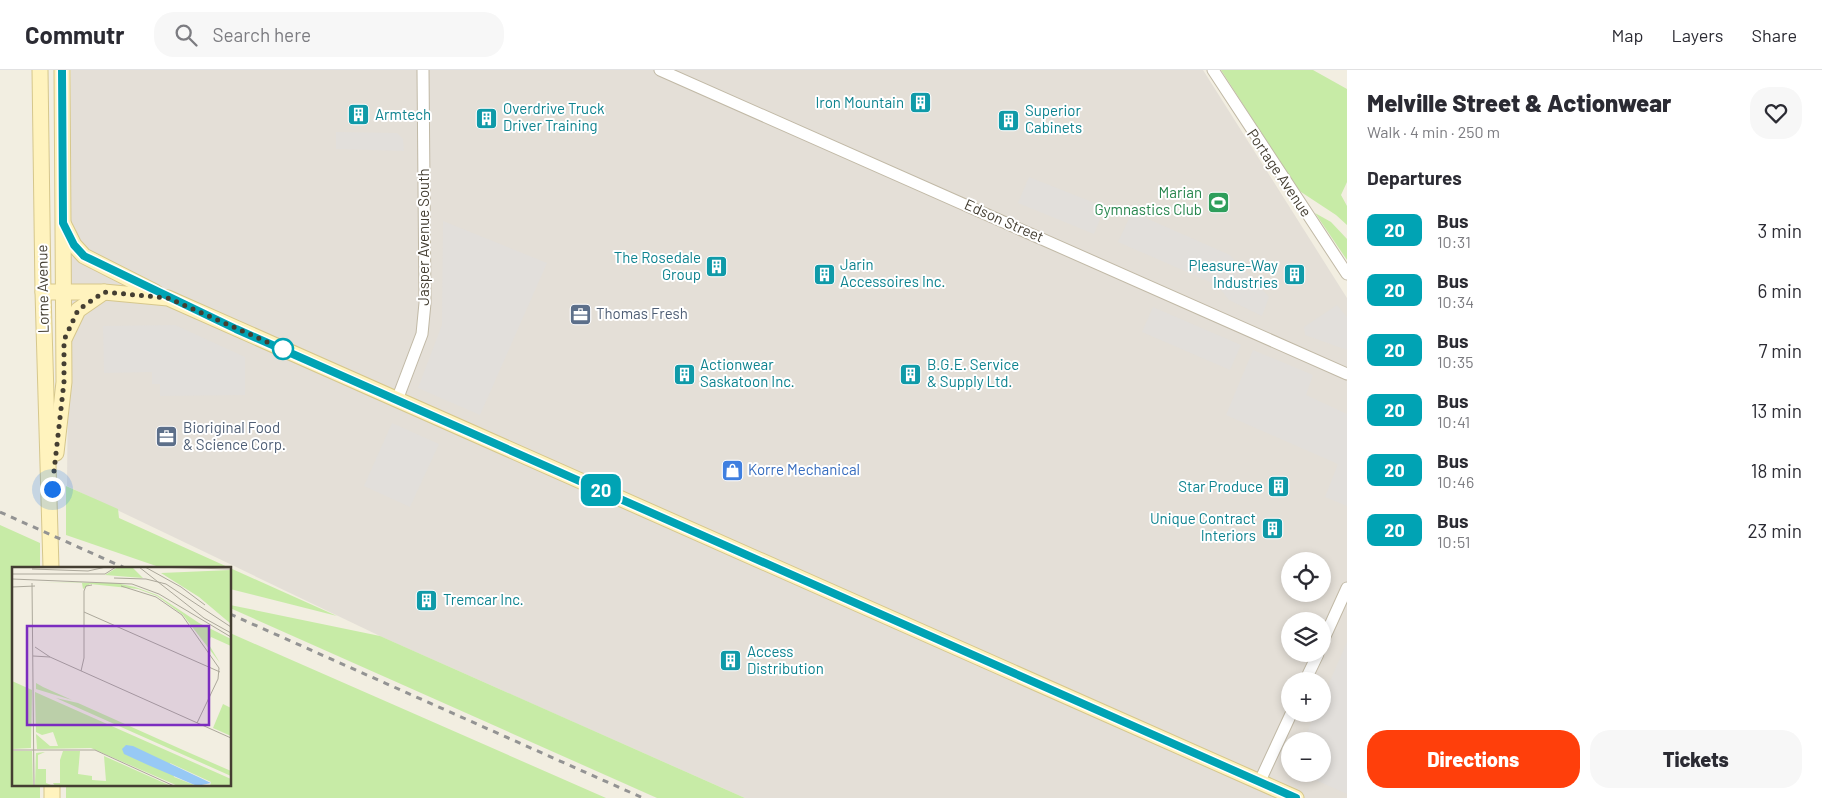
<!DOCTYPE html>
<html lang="en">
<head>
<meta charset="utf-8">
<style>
	body { margin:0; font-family:Barlow,sans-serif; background:#f7f7f7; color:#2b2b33; height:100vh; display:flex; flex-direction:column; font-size:19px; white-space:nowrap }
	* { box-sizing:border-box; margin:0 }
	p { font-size:16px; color:#7c7c81 }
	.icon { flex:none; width:28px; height:28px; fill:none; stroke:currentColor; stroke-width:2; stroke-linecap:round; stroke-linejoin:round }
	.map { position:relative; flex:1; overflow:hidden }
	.panel { display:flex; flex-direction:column; background:#fff; width:475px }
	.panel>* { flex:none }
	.badge { padding:0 10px; border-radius:8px; font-size:18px; line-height:32px }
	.tools { position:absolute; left:1281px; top:482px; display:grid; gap:10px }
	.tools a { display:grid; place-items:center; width:50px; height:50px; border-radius:50%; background:#fff; box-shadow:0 2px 8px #0003; font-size:25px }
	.you { position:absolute; width:25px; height:25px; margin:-12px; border:4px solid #fff; border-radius:50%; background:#1a73e8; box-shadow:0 0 0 8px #1a73e833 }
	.map>.badge { position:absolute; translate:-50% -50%; box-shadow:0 0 0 2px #fff }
	h2 { padding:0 20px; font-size:19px; line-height:45px }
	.round { display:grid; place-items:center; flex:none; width:52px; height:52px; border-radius:20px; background:#f7f7f7 }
	.head { display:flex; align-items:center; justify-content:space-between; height:85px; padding:0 20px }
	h1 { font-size:24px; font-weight:800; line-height:38px }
	.action { display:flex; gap:10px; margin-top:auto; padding:10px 20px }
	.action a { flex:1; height:58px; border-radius:20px; background:#ff3f0b; color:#fff; font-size:20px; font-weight:800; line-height:58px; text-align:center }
	.action a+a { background:#f7f7f7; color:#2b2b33 }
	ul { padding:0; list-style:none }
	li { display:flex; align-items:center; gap:15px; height:60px; padding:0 20px }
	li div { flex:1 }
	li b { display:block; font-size:19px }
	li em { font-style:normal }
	li .badge { min-width:55px; font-weight:700; text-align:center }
	header { display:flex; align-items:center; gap:30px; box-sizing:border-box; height:70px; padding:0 25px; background:#fff; border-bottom:1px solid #e1e1e2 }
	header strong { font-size:24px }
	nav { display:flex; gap:28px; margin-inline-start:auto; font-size:18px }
	.search { width:350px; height:45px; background:#f7f7f7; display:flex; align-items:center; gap:12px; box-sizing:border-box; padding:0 18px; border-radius:20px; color:#7c7c81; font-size:19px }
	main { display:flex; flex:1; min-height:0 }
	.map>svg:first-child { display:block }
	.industrial { fill:#e4dfd7; fill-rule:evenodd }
	.green { fill:#c7eba6 }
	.parking { fill:#e2dfdb }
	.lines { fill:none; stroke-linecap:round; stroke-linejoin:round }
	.street-casing { stroke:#c1b9a6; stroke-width:13 }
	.secondary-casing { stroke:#d6c78c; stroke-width:17 }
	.street { stroke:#fff; stroke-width:11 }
	.secondary { stroke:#fff3be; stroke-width:15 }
	.rail { stroke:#939393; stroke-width:3; stroke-dasharray:6 6; stroke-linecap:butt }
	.line-casing { stroke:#fff; stroke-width:11 }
	.line { stroke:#00a3b4; stroke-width:8 }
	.walk { stroke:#443e32; stroke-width:5; stroke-dasharray:0 9 }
	.stop-dot { fill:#fff; stroke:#00a3b4; stroke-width:2.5 }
	.labels { text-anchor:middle; stroke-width:4; stroke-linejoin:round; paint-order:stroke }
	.culture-label { font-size:15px; fill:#0d838f; stroke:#fff; text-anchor:start }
	.street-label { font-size:15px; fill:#443e32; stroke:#fff }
	.leisure-label { font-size:15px; fill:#27864d; stroke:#fff; text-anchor:end }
	.service-label { font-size:15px; fill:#4e5e75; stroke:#fff; text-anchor:start }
	.shop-label { font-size:15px; fill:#366cbe; stroke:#fff; text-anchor:start }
	.inset-road { fill:none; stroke:#aca89b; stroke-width:1 }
	.view { fill:#7b2cbf; fill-opacity:0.15; stroke:#7b2cbf; stroke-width:2.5 }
	.inset-edge { fill:none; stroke:#443e32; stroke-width:2.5 }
</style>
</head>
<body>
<header>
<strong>Commutr</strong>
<div class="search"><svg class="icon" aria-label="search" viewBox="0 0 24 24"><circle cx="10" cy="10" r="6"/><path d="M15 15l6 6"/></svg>Search here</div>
<nav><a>Map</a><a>Layers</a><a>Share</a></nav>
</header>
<main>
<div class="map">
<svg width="1347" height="728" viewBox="0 0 1347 728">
	<rect width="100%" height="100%" fill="#f2eee1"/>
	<path class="industrial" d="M71,0H1203L1347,228V728H745L382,567L67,416ZM1290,491H1322V524H1290ZM1290,551H1322V584H1290ZM1290,611H1322V644H1290ZM1290,671H1322V704H1290Z"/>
	<g class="green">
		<path d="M1221,0H1313L1347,19V112L1341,125L1347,136V155L1336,145L1298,120Z"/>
		<path d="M1315,143L1331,152L1347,169V190Z"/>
		<path d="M66,416L118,439L119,448L230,498H162L66,465Z"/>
		<path d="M0,455L40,473V498H14V714H40V728H0Z"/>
		<path d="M230,498L337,546L230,519Z"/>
		<path d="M230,535L380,566L745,728H657L230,538Z"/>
		<path d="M230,563L606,728H66V714H230Z"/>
	</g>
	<g class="parking">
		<path d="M336,62L397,63L403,69L404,81L336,79Z"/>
		<path d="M1029,107L1105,137L1094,164L1018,133Z"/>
		<path d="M1132,142L1230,185L1269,227L1262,246L1229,230L1217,215L1118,172Z"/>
		<path d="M443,151L547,193L480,345L418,318L442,255Z"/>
		<path d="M1337,235L1347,247V280L1305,265L1304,257Z"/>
		<path d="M1153,237L1241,275L1230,300L1142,262Z"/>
		<path d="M175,255L245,287V325L160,326V314H152V302L104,303L103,256Z"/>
		<path d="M1253,280L1313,305L1306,325L1347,344V436L1325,427L1338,394L1226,345Z"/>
		<path d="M392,353L439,374L410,437L364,416Z"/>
		<path d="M1347,572V724L1302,704H1322V671H1303L1315,644H1322L1323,627Z"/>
	</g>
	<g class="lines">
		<defs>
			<g id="street">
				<path d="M660,0L1347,304"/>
				<path d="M1213,0L1347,204"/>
				<path d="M397,330L422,264L425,233L423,0"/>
				<path d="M1322,573L1347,518"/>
				<path d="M1305,611L1318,584"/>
				<path d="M1259,713L1291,644"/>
			</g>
			<g id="secondary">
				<path d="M40,0L43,222L51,498"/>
				<path d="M64,155L74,175L84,186L155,222"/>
				<path d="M43,222H104L168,228L1296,728"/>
				<path d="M65,267L78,240L104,222"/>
				<path d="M56,383L64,312L62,0"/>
				<path d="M52,714V728"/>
			</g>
		</defs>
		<use href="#street" class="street-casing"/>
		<use href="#secondary" class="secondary-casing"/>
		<use href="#street" class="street"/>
		<use href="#secondary" class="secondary"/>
		<g class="rail">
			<path d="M0,442L125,498"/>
			<path d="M230,544L643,728"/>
		</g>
	</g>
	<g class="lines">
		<defs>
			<path id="line" d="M62,0L63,153L74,175L84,186L236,259L1296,728"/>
		</defs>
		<use href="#line" class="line-casing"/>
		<use href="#line" class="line"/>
		<path class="walk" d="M52,419L64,312V270L78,240L104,222L168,228L283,279"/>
	</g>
	<defs>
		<symbol id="building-square" viewBox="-11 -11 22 22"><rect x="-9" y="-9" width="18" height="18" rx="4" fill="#0f9aa8" stroke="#fff"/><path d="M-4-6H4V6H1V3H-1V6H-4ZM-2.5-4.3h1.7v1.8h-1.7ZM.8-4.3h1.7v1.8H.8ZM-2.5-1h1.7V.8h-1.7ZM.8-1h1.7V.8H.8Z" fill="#fff"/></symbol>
		<symbol id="stadium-square" viewBox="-11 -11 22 22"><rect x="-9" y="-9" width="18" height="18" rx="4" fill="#2e9e5b" stroke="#fff"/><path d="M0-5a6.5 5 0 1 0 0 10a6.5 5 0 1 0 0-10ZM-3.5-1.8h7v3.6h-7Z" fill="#fff"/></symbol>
		<symbol id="office-square" viewBox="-11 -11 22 22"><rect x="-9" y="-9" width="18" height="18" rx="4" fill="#5c6f8a" stroke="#fff"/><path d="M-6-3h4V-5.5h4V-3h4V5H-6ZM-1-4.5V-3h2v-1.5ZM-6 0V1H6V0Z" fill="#fff"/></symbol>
		<symbol id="shop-square" viewBox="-11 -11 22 22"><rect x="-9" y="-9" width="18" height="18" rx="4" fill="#3f7fe0" stroke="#fff"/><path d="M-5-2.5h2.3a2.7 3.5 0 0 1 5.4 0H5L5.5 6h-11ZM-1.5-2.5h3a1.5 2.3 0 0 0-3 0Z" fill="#fff"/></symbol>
	</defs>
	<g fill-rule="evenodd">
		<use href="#building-square" x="908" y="20" width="25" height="25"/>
		<use href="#building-square" x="346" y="32" width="25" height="25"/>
		<use href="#building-square" x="474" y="36" width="25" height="25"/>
		<use href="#building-square" x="996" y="38" width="25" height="25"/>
		<use href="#stadium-square" x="1206" y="120" width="25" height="25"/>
		<use href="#building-square" x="704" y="184" width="25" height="25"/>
		<use href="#building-square" x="812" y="192" width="25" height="25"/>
		<use href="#building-square" x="1282" y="192" width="25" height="25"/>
		<use href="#office-square" x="568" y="232" width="25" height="25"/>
		<use href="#building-square" x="672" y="292" width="25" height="25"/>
		<use href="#building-square" x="898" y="292" width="25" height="25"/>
		<use href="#office-square" x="154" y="354" width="25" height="25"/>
		<use href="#shop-square" x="720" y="388" width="25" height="25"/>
		<use href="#building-square" x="1266" y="404" width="25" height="25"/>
		<use href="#building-square" x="1260" y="446" width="25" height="25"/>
		<use href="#building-square" x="414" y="518" width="25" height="25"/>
		<use href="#building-square" x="718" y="578" width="25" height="25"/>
	</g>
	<circle class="stop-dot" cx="283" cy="279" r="10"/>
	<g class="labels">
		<g class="culture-label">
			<text x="904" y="38" text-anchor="end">Iron Mountain</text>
			<text x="503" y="44">Overdrive Truck<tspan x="503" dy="17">Driver Training</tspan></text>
			<text x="1025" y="46">Superior<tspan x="1025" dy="17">Cabinets</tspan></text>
			<text x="375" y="50">Armtech</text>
			<text x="701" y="193" text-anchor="end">The Rosedale<tspan x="701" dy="17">Group</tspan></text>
			<text x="840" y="200">Jarin<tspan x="840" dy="17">Accessoires Inc.</tspan></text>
			<text x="1278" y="201" text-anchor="end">Pleasure-Way<tspan x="1278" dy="17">Industries</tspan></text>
			<text x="700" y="300">Actionwear<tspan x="700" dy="17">Saskatoon Inc.</tspan></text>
			<text x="927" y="300">B.G.E. Service<tspan x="927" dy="17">&amp; Supply Ltd.</tspan></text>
			<text x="1263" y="422" text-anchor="end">Star Produce</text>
			<text x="1256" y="454" text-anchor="end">Unique Contract<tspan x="1256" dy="17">Interiors</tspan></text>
			<text x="443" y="535">Tremcar Inc.</text>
			<text x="747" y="587">Access<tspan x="747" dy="17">Distribution</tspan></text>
		</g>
		<g class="street-label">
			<text transform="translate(1279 103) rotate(56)" y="5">Portage Avenue</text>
			<text transform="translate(1004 151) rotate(24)" y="5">Edson Street</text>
			<text transform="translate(424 167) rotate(-90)" y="5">Jasper Avenue South</text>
			<text transform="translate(43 219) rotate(-91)" y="5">Lorne Avenue</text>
		</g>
		<g class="leisure-label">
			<text x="1202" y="128">Marian<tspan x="1202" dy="17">Gymnastics Club</tspan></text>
		</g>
		<g class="service-label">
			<text x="596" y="249">Thomas Fresh</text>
			<text x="183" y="363">Bioriginal Food<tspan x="183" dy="17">&amp; Science Corp.</tspan></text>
		</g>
		<g class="shop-label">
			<text x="748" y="405">Korre Mechanical</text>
		</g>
	</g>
	<g transform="translate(12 497)">
		<rect width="219" height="219" fill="#f2eee1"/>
		<path d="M106,0H120L131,11L93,8ZM219,3V57L187,30L149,6ZM25,15L104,16L123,20L145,28L187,56L219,72V79L199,70L196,76L208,96L171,48L145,29L126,22L78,17L71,22L70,16ZM0,114L20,123L19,181L0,182ZM24,116L31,120L60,133L24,122ZM23,125L219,212V219H198L199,215L158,196L162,210L185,219H166L79,181L25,182L24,167L38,179H46L41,165L30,168L24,165ZM44,131L66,136L171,183L219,204V209ZM211,137L219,141V169L201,161ZM0,184H20L21,219H0ZM51,184H68L66,207L80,209V213L94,214L92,189L159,219H43L41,216H48V193ZM33,185L26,188V202H34V216L39,218L23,219L24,186Z" fill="#c7eba6"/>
		<path d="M114,178L121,179L199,216L185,219L136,198L112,187L110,182Z" fill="#97c9f5"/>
		<path class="inset-road" d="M127,0L192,51L219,66M133,0L169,20L193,38M140,0L219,2M20,2L76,4L94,0M0,7H93L104,0M102,11L134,12L154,17L219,60M0,12L120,17L147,27L219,70M20,16L22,219M109,19L144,30L170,48L207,101L206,112L185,156M0,20L23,19M72,45L208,105M23,80L38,90M21,89L38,90L219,171M69,104L72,91V24L74,19L80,18M0,183H83L162,219"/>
		<path class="view" d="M15,59H197V158H15Z"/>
		<rect width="219" height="219" class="inset-edge"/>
	</g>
</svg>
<div class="tools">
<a><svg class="icon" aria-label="locate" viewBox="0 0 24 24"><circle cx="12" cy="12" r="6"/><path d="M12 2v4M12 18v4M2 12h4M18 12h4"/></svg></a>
<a><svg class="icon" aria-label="layers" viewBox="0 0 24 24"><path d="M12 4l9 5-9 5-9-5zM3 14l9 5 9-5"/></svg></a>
<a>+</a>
<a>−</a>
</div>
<div class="you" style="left:52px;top:419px"></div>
<b class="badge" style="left:601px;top:420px;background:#00a3b4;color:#fff">20</b>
</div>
<section class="panel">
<div class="head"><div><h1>Melville Street &amp; Actionwear</h1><p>Walk · 4 min · 250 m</p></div><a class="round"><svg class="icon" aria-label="heart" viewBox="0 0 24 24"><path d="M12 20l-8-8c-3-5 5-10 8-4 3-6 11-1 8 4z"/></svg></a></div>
<h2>Departures</h2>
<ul>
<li><span class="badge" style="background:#00a3b4;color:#fff">20</span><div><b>Bus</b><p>10:31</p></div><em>3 min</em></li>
<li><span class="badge" style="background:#00a3b4;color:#fff">20</span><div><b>Bus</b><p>10:34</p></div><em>6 min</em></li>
<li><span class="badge" style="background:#00a3b4;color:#fff">20</span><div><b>Bus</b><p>10:35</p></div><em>7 min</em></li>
<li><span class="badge" style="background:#00a3b4;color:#fff">20</span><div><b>Bus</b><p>10:41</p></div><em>13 min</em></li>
<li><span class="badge" style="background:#00a3b4;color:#fff">20</span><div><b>Bus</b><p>10:46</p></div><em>18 min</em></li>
<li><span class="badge" style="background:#00a3b4;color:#fff">20</span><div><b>Bus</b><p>10:51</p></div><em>23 min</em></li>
</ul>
<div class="action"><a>Directions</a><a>Tickets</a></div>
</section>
</main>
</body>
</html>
